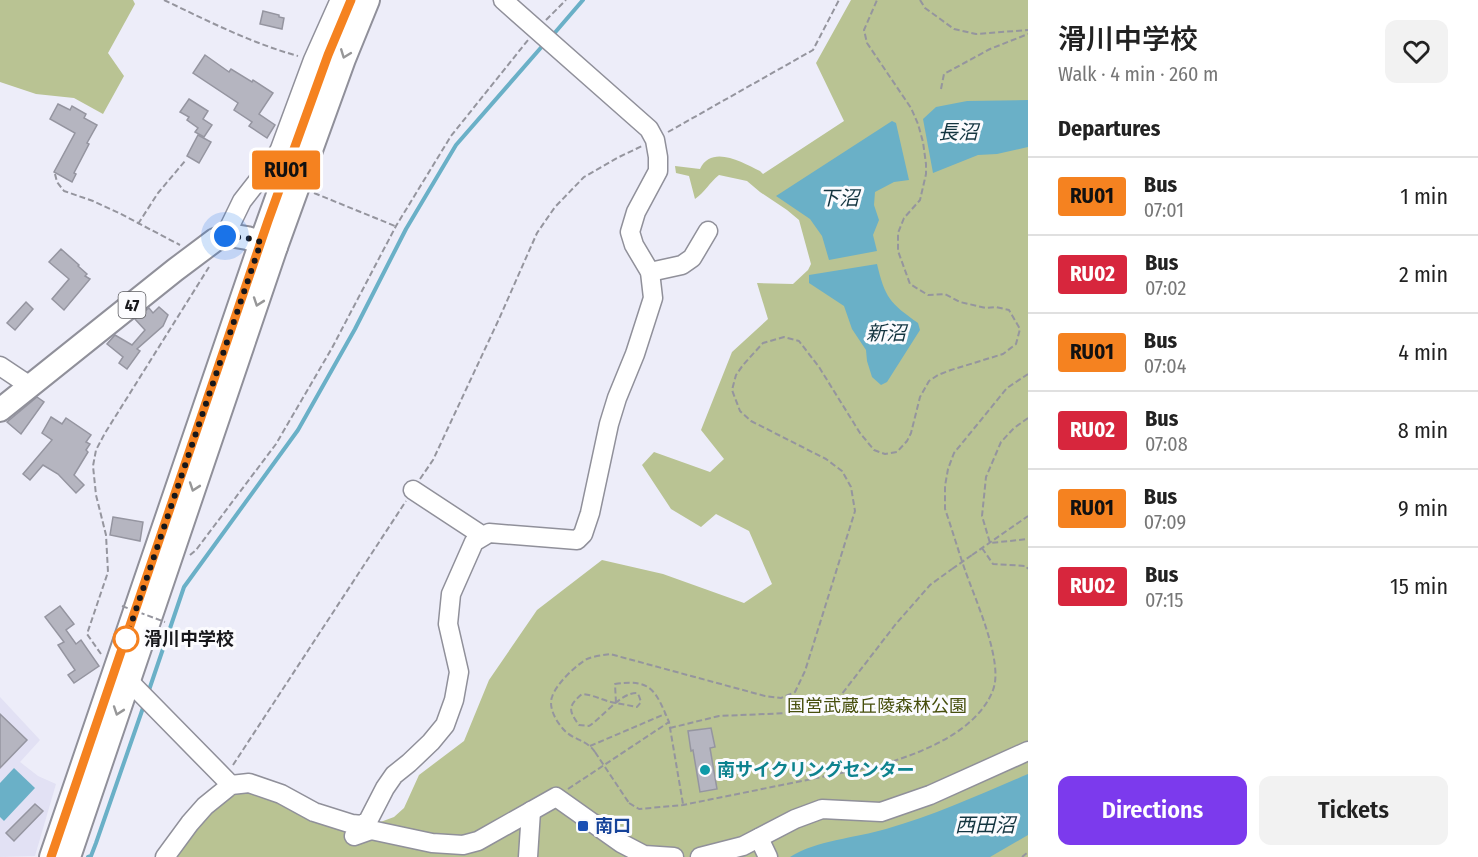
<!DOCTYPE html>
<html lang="en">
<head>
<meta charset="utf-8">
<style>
	body { margin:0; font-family:"Fira Sans Condensed","Noto Sans JP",sans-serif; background:#f2f2f2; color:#222; height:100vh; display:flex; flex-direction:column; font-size:22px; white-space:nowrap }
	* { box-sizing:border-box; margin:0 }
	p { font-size:20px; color:#767676 }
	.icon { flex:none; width:33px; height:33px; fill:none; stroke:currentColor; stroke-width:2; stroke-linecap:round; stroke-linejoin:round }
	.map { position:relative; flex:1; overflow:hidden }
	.drawer { display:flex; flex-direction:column; background:#fff; width:450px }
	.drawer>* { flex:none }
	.badge { padding:0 12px; border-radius:4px; font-size:21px; line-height:39px }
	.you { position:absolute; width:30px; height:30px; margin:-15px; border:4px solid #fff; border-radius:50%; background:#1a73e8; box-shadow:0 0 0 9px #1a73e833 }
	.map>.badge { position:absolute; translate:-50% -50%; box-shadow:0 0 0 3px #fff }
	h2 { padding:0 30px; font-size:22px; line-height:54px }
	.round { display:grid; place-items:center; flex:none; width:63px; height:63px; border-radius:12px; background:#f2f2f2 }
	.headline { display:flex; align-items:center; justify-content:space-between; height:102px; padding:0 30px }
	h1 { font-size:28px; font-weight:600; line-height:45px }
	.button { display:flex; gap:12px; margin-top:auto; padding:12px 30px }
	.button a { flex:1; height:69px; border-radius:12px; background:#7c3aed; color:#fff; font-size:24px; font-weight:600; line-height:69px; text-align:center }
	.button a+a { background:#f2f2f2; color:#222 }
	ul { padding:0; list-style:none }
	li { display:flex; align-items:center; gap:18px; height:78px; padding:0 30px; border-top:2px solid #e0e0e0 }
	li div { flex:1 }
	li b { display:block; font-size:22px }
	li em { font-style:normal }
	li .badge { min-width:66px; font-weight:700; text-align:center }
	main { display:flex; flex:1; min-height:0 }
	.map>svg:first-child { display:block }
	.built { fill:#e2e1f4 }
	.green { fill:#b9c393 }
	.water { fill:#6ab0c7 }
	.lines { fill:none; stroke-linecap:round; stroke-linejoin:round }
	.stream { stroke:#6ab0c7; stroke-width:4 }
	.building { fill:#b5b5c0; stroke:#9595a0; stroke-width:1.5 }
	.minor-casing { stroke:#90909a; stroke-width:21 }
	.major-casing { stroke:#90909a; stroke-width:26 }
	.path { stroke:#95959e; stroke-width:2; stroke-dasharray:6 3; stroke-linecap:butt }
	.minor { stroke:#fff; stroke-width:18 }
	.major { stroke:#fff; stroke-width:22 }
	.path-bridge { stroke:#95959e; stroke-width:2; stroke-dasharray:6 3; stroke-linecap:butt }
	.oneway { stroke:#979798 }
	.line-casing { stroke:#fff; stroke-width:14 }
	.line { stroke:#f58220; stroke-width:9 }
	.walk { stroke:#17171b; stroke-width:6; stroke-dasharray:0 10.8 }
	.stop-dot { fill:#fff; stroke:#f58220; stroke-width:3 }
	.culture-dot { fill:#0f9aa8; stroke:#fbfbfe; stroke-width:2 }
	.transit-dot { fill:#1a4fb4; stroke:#fbfbfe; stroke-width:2 }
	.labels { text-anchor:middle; stroke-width:6; stroke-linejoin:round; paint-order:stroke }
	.shield { fill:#fbfbfe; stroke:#5b5b5f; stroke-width:1.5 }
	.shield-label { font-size:16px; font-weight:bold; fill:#17171b }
	.stop-label { font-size:18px; font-weight:bold; fill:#17171b; stroke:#fbfbfe; text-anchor:start }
	.park-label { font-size:18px; fill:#474f0d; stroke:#fbfbfe }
	.culture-label { font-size:18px; font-weight:bold; fill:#0d838f; stroke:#fbfbfe; text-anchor:start }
	.transit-label { font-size:18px; font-weight:bold; fill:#164399; stroke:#fbfbfe; text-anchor:start }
	.water-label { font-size:20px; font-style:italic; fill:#143540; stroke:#fbfbfe }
</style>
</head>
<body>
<main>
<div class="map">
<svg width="1028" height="857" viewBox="0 0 1028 857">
	<rect width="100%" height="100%" fill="#ededf9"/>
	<path class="built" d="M0,697L40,740L20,762L38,776L56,784L35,856L0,857Z"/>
	<g class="green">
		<path d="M0,0H133L135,4L108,53L124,76L103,114L74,98L36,94L0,82Z"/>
		<path d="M851,0H1028V857H171L185,836L232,790L249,787L375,824L394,817L404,808L419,775L464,741L489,680L537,610L602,560L663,574L744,603L772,584L749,531L716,514L701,527L671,509L642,465L654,452L710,472L724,459L701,430L732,352L768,319L757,283L793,284L808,270L811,264L799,220L787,210L760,192L747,181L719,175C709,183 705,192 695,199L689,176L676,173L675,166L700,169C712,144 743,163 760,171L763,174L844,121L816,63Z"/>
	</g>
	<g class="water">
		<path d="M1028,100V147L997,154L978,155L933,173L923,119L936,107L967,101Z"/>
		<path d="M892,121L896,123L909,180L894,182L875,192L874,205L879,220L873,235L877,251L829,260L822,236L810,219L776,196Z"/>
		<path d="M877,264C885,298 890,303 918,323L920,330L887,382L881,385L872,377L867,361L866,350L852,329L844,306L809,283V275Z"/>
		<path d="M14,768L35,788L4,821L0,817V783Z"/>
		<path d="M1028,774V835L990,857H790C817,840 856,838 886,829C935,815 981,794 1028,774Z"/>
	</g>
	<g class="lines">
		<g class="stream">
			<path d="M552,36L583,0"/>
			<path d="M148,693L184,587L298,430L355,329L406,229L456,145L545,43"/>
			<path d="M88,857L91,856L96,843L144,705"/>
		</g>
	</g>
	<g class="building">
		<path d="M263,11L279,15V17L284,18L282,29L260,24Z"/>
		<path d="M205,55L229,72L231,69L252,82L253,80L273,93L259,114L275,125L267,138L249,126L252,122L234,110L238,103L193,73Z"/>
		<path d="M189,99L208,111L203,119L212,125L204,137L195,132L198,128L187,120L189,117L180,112Z"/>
		<path d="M58,104L70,110L72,106L86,114L84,118L97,125L87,143L89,144L74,173L76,174L72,182L54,172L75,133L50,119Z"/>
		<path d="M198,135L211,142L199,163L187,156Z"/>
		<path d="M61,249L79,265L78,266L87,274L85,276L90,279L64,310L52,299L69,279L49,262Z"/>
		<path d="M26,302L33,309L15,330L7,323Z"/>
		<path d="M159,307L168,315L163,326L137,349L140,351L127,369L119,363L123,357L107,344L115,335L132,345L145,330L135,319L149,308L153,313Z"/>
		<path d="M37,397L44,402L21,434L7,422Z"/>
		<path d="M51,417L62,424L66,418L91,435L86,442L90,444L86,450L88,452L74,475L84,485L76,493L58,474L43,465L30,480L23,474L52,440L42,433Z"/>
		<path d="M113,517L143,522L140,541L110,535Z"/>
		<path d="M60,606L74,624L66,630L76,644L81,640L99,666L74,683L68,675L75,670L58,645L64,642L45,617Z"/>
		<path d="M0,714L27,740L0,768Z"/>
		<path d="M711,728L715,747L710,748L717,789L700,792L693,750L691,751L688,731Z"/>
		<path d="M35,804L43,811L14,841L6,833Z"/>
	</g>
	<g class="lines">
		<defs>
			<g id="minor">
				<path d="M225,236L242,201L274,160L280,149L313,60L338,4"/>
				<path d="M650,272L682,265L692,258L708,231"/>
				<path d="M0,366L30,386"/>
				<path d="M413,490L483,536"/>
				<path d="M121,673L231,785"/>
				<path d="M354,836L371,830L432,843L463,845L478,841L556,797L621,843L644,855L674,857"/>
				<path d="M759,838L768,857"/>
				<path d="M165,857L190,823L205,806L231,785L249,783L281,794L314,812L352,824L362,825L368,821L385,788L394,775L409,763L431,742L445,725L454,700L459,672L448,624L451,594L474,542L489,533L577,540L583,534L590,513L609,424L617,398L635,354L653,298L650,272L634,245L630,232L636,212L658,171V157L655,140L649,129L503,0"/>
				<path d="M528,857L531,811"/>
				<path d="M700,857L743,846L795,819L822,809L881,812L930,795L1028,751"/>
			</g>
			<g id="major">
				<path d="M0,410L175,270L215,240L225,236H235L247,238L276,247"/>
				<path d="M51,857L261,242L328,55L351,0"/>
				<path d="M69,857L276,247L344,59L368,0"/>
			</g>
		</defs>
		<use href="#minor" class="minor-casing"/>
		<use href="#major" class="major-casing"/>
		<g class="path">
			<path d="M164,0C208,21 251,43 298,56"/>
			<path d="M920,0L925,8L954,29L976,34L1028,30"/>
			<path d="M546,20L566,0"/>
			<path d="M941,89L944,74L990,49L1028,34"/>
			<path d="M668,132L813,50L839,0"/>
			<path d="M55,174L57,182L64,191L93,201L119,213L180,245"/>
			<path d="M314,193L395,226"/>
			<path d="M138,224L158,193L185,161"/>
			<path d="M1028,418L1014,428L1001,442L986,477L982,516L990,543L1028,539"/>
			<path d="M420,479L433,460L499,319L537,233L555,207L584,177L617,158L642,146"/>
			<path d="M982,548L993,564L1026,566L1028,569"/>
			<path d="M190,555L196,550L276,444L332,348L396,226L451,136L528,40"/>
			<path d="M972,555L1028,516"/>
			<path d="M101,654L87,634L108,572L106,535L96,495L93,466L96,450L105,433L209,267"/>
			<path d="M616,703C603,701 595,695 582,694C568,706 568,710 579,725L589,726C602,718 621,692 637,693L639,696L641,702L637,707L616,703L615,684C652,678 656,692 669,722"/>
			<path d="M670,728L719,716L811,712L838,699L895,625L930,585L952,569"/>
			<path d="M590,746L665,714"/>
			<path d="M595,752C587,740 574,740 565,731C557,723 548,708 552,697C556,684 576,665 587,659C594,656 603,655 610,654L765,696L781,698L795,692L805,671L855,511L851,487L842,471L826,459L751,421L740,411L732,390L736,375L743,365L763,343L784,337L799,341L819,367L860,433L874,450L885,454L897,452L907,441L911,433L920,397L929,381L938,375L951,370L1003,354L1016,344L1020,329L1009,310L996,307L986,308L960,302L945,294L928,295L910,284L898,251V233L904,218L920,200L926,174V164L923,142L918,124L911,108L867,43L864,30L877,0"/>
			<path d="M233,765L406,501"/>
			<path d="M568,789L669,722L683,804"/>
			<path d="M629,803L639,809L683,805L881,765C921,753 977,732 993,690C1004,662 975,599 965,570C958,550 952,529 945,509V486L948,469L954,453L1007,388L1028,374"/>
			<path d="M1022,857L1028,852"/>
		</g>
		<use href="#minor" class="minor"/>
		<use href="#major" class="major"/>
		<g class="path-bridge">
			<path d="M952,569L972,555"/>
			<path d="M122,606L165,622"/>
			<path d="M595,752L629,803"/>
		</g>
	</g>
	<defs><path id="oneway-chevron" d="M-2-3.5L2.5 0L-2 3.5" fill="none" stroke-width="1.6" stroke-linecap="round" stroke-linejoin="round" transform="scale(1.5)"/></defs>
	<g class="oneway">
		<use href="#oneway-chevron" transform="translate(345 54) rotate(111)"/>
		<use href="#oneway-chevron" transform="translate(258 302) rotate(109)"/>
		<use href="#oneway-chevron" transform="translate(194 487) rotate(109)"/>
		<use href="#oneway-chevron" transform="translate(118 711) rotate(109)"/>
	</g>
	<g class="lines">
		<defs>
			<path id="line" d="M51,857L268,221L328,55L351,0"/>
		</defs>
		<use href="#line" class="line-casing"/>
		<use href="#line" class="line"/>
		<path class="walk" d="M126,639L261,242L247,238L225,236"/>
	</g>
	<circle class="stop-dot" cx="126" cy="639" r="12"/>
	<circle class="culture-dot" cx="705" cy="770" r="6"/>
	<rect class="transit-dot" x="577" y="820" width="12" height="12" rx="3"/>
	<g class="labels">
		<rect class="shield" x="118.5" y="292" width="27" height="26" rx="4.5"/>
		<g class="shield-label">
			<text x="132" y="311">47</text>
		</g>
		<g class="stop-label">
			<text x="144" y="645">滑川中学校</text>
		</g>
		<g class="park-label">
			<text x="877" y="712">国営武蔵丘陵森林公園</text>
		</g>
		<g class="culture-label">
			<text x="717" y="776">南サイクリングセンター</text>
		</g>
		<g class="transit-label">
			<text x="595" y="832">南口</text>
		</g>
		<g class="water-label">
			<text x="958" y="139">長沼</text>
			<text x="839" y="205">下沼</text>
			<text x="886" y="340">新沼</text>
			<text x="985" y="832">西田沼</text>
		</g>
	</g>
</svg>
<div class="you" style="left:225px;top:236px"></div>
<b class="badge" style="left:286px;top:170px;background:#f58220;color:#111">RU01</b>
</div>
<section class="drawer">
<div class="headline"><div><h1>滑川中学校</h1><p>Walk · 4 min · 260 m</p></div><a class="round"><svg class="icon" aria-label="heart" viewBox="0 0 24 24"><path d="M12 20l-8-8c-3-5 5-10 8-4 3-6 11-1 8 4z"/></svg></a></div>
<h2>Departures</h2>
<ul>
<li><span class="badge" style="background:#f58220;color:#111">RU01</span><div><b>Bus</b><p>07:01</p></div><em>1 min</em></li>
<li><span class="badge" style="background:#d7263d;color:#fff">RU02</span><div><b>Bus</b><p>07:02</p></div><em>2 min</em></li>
<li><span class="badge" style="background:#f58220;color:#111">RU01</span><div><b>Bus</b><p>07:04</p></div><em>4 min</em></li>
<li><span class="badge" style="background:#d7263d;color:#fff">RU02</span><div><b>Bus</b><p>07:08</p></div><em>8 min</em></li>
<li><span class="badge" style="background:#f58220;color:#111">RU01</span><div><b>Bus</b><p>07:09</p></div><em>9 min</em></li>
<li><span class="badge" style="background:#d7263d;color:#fff">RU02</span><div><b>Bus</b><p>07:15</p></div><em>15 min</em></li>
</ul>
<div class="button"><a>Directions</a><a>Tickets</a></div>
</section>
</main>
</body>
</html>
